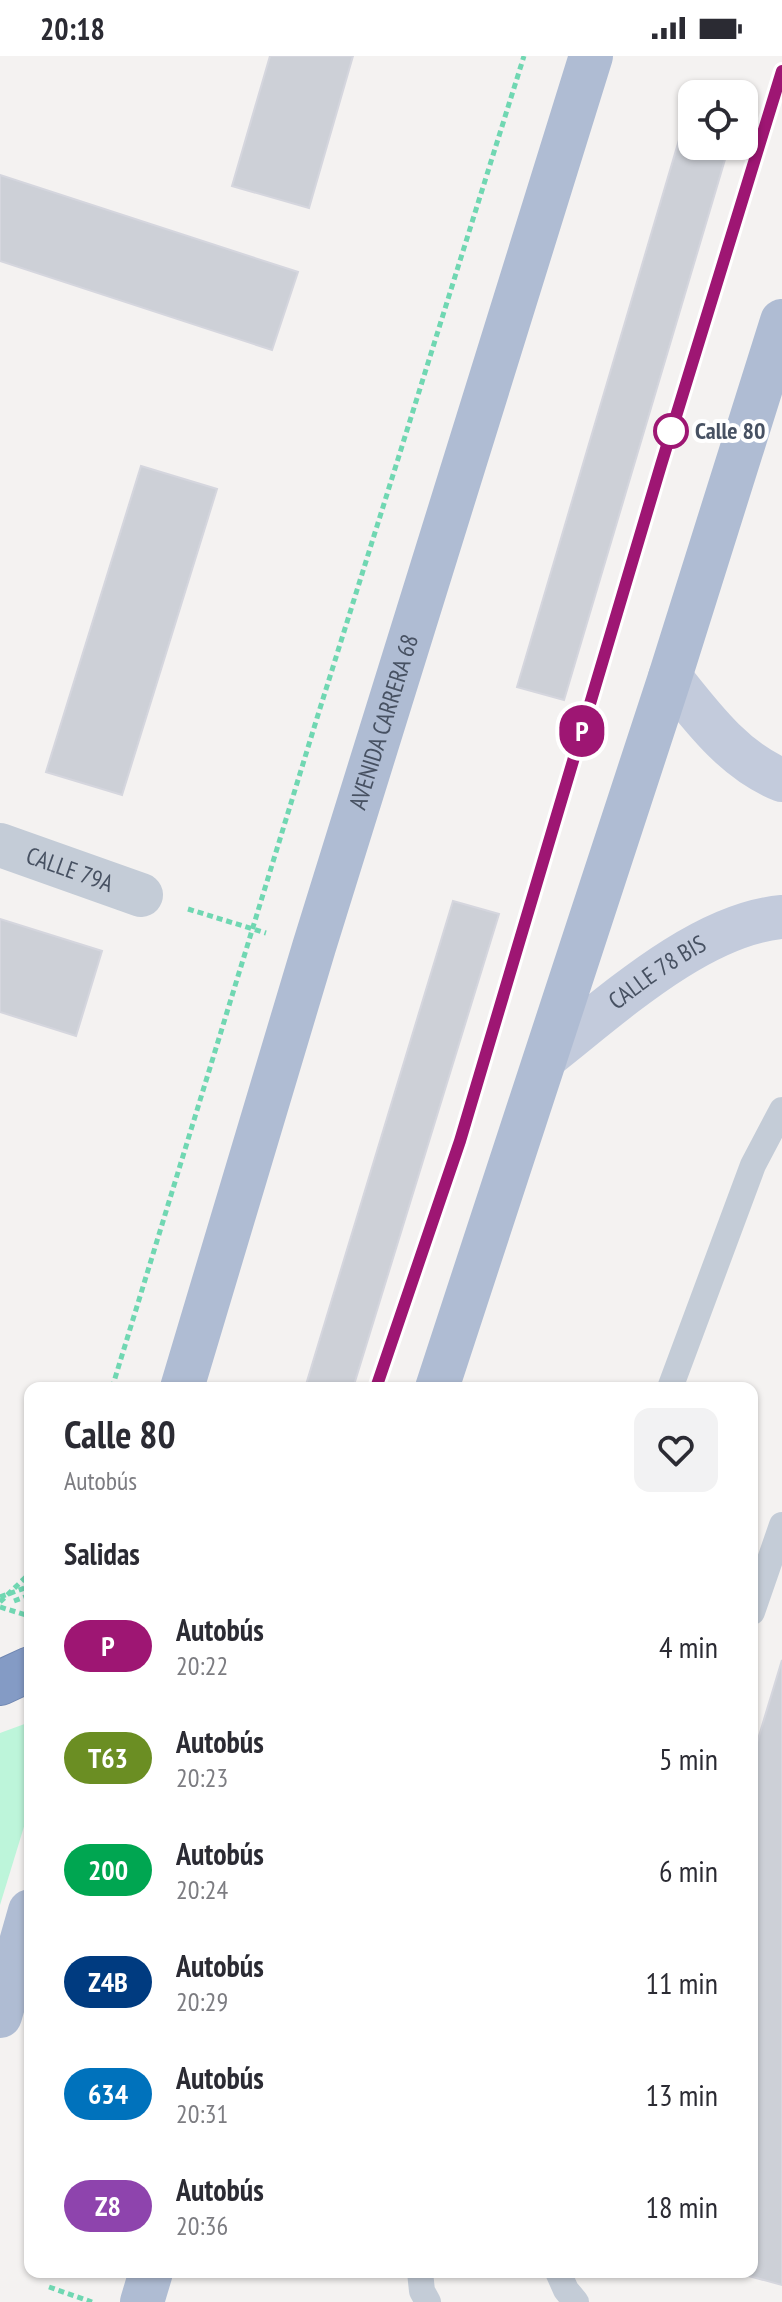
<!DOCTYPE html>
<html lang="es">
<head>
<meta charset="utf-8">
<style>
	body { margin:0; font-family:"PT Sans Narrow",sans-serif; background:#f2f2f3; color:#2b2b33; height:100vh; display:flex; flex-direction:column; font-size:30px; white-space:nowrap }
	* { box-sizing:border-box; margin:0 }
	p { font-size:26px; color:#7c7c81 }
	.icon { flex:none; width:44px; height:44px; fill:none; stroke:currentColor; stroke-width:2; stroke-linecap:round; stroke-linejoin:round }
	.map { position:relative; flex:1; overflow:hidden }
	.details { position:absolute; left:24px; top:1326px; width:734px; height:896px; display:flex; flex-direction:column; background:#fff; border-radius:16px; box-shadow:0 2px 6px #0004 }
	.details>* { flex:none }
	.badge { padding:0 16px; border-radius:26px; font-size:28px; line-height:52px }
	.buttons { position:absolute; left:678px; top:24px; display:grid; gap:16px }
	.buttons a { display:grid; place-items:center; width:80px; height:80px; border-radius:16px; background:#fff; box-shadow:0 2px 6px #0004; font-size:40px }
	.map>.badge { position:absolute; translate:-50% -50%; box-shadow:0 0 0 4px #fff }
	h2 { padding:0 40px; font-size:30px; line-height:72px }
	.round { display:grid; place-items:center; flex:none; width:84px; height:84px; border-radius:16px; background:#f2f2f3 }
	.headline { display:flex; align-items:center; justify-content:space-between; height:136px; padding:0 40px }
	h1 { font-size:38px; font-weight:700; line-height:60px }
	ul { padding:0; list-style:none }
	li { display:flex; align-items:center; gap:24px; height:112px; padding:0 40px }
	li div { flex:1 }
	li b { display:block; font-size:30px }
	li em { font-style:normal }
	li .badge { min-width:88px; font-weight:700; text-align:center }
	.status { display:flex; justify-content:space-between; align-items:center; height:56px; padding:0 40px; background:#fff; direction:ltr }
	.status svg { height:22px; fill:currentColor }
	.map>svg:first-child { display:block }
	.green { fill:#bdf5da }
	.building { fill:#cdd0d7; stroke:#d5d6de; stroke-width:2 }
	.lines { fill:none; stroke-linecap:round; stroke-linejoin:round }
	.highway-casing { stroke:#6f86b1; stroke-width:46 }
	.path { stroke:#70d7b2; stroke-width:5; stroke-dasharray:6 4; stroke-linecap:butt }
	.lane { stroke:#c4ccd7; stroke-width:26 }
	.street { stroke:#c4ccd7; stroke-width:44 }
	.secondary { stroke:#c3cbdc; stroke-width:44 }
	.primary { stroke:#afbcd3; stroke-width:44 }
	.highway { stroke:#849bc5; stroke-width:44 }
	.path-bridge { stroke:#70d7b2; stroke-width:5; stroke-dasharray:6 4; stroke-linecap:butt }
	.line-casing { stroke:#fff; stroke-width:18 }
	.line { stroke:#9e1673; stroke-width:12 }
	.stop-dot { fill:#fff; stroke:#9e1673; stroke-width:4 }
	.labels { text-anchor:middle; stroke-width:8; stroke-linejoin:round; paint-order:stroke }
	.stop-label { font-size:24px; font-weight:bold; fill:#475162; stroke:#fff; text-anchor:start }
	.street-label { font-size:24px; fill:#475162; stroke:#fff }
</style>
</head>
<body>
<div class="status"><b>20:18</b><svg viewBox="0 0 49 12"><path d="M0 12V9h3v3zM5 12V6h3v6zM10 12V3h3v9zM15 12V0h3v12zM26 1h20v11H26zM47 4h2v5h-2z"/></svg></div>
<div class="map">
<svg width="782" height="2246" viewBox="0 0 782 2246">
	<rect width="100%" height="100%" fill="#f4f2f1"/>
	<path class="green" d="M30,1666V1751L0,1849V1677Z"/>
	<g class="building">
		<path d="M270,0H353L309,152L232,130Z"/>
		<path d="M687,57L692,58V90H729L564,644L517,631Z"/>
		<path d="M0,119L298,216L272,294L0,205Z"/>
		<path d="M141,410L217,433L122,739L46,716Z"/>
		<path d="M453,845L499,858L353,1332H305Z"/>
		<path d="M0,863L102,895L76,980L0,956Z"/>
		<path d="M782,1604V2229L734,2216H752V1703Z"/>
	</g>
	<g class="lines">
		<defs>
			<path id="highway" d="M0,1627L30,1613"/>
		</defs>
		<use href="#highway" class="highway-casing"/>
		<g class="path">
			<path d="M188,853L266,877"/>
			<path d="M112,1332L317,662L524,0"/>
			<path d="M14,1545L30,1539"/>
			<path d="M0,1546L30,1517"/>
			<path d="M0,1551L29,1560"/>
			<path d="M752,1690L756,1691"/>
			<path d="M49,2231L92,2246"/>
		</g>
		<g class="lane">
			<path d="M670,1332L753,1109L782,1054"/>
			<path d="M752,1556L782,1469"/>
			<path d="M420,2216L422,2235L428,2246"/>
			<path d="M558,2216L566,2234L576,2246"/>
		</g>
		<path class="street" id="s1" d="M0,789L141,839"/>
		<g class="secondary">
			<path d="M670,621C701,660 734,705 782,724"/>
			<path id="s2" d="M546,1001C610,951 699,868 782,861"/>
		</g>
		<g class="primary">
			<path id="s3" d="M182,1332L314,891L591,0"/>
			<path d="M437,1332L670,621L782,265"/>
			<path d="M0,1960L30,1855"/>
			<path d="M142,2246L151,2216"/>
		</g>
		<use href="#highway" class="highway"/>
		<path class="path-bridge" d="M0,1541L30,1530"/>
	</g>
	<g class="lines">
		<defs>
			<path id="line" d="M376,1332L460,1085L661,409L782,15"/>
		</defs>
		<use href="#line" class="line-casing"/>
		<use href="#line" class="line"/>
	</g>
	<circle class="stop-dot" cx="671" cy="375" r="16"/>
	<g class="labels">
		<g class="stop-label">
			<text x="695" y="383">Calle 80</text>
		</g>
		<g class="street-label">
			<text dy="8" stroke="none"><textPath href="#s3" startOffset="696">AVENIDA CARRERA 68</textPath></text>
			<text dy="8" stroke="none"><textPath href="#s1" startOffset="74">CALLE 79A</textPath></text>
			<text dy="8" stroke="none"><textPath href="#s2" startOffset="140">CALLE 78 BIS</textPath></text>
		</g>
	</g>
</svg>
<div class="buttons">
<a><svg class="icon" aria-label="locate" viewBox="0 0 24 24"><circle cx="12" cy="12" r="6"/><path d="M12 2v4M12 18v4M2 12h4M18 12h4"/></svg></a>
</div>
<b class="badge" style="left:582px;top:675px;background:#9e1673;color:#fff">P</b>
<section class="details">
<div class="headline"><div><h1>Calle 80</h1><p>Autobús</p></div><a class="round"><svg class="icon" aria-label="heart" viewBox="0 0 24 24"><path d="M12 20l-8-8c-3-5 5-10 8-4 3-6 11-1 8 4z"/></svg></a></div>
<h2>Salidas</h2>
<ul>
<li><span class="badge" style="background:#9e1673;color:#fff">P</span><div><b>Autobús</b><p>20:22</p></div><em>4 min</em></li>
<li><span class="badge" style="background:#6b8e23;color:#fff">T63</span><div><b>Autobús</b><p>20:23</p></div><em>5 min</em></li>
<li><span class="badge" style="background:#00a651;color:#fff">200</span><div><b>Autobús</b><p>20:24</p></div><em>6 min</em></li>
<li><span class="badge" style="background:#003b80;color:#fff">Z4B</span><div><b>Autobús</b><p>20:29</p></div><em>11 min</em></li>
<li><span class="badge" style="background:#0072bc;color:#fff">634</span><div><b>Autobús</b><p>20:31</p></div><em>13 min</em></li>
<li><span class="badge" style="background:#8e44ad;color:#fff">Z8</span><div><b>Autobús</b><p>20:36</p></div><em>18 min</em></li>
</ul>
</section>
</div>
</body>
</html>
